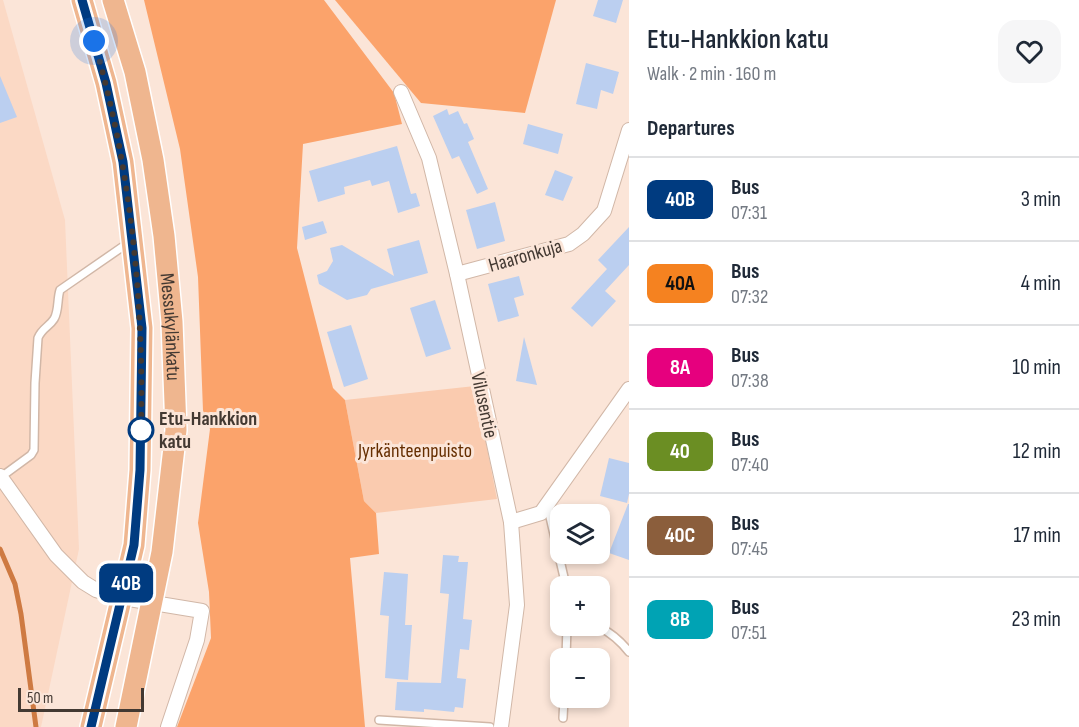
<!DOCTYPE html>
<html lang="en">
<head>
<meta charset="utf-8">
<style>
	body { margin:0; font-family:"Sofia Sans Condensed",sans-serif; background:#f6f6f7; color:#1f2937; height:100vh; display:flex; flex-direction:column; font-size:22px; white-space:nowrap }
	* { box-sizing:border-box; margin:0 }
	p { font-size:20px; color:#747a83 }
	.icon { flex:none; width:33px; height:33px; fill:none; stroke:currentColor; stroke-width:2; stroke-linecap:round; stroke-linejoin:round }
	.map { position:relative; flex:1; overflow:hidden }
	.side { display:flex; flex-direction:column; background:#fff; width:450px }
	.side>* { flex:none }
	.badge { padding:0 12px; border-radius:9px; font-size:21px; line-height:39px }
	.tools { position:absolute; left:550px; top:504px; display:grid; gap:12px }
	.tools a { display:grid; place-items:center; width:60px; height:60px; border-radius:12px; background:#fff; box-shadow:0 3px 9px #0003; font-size:30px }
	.scale { position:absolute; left:18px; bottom:15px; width:126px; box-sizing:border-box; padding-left:6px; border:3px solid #433932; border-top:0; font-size:16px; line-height:21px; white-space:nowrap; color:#433932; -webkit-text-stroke:4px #fbe5d8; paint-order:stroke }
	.you { position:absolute; width:30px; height:30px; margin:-15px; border:4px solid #fff; border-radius:50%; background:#1a73e8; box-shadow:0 0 0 9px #1a73e833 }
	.map>.badge { position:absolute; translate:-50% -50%; box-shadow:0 0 0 3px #fff }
	h2 { padding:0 18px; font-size:22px; line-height:54px }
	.round { display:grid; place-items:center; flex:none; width:63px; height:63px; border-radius:18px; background:#f6f6f7 }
	.summary { display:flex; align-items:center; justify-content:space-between; height:102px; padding:0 18px }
	h1 { font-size:28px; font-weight:600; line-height:45px }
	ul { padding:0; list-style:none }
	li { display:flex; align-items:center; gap:18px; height:84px; padding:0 18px; border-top:2px solid #e0e1e3 }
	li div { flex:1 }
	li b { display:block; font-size:22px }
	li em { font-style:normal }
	li .badge { min-width:66px; font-weight:700; text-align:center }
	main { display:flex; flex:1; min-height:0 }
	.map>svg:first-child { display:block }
	.built { fill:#fbd9c5 }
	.green { fill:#facbaf }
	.forest { fill:#fba36b }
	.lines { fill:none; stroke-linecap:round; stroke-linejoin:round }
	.stream { stroke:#ce7a42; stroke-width:5 }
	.building { fill:#bbcff0 }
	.lane-casing { stroke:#d1b7a7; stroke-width:10 }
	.street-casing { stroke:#d1b7a7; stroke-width:16 }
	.primary-casing { stroke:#fff; stroke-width:24 }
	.lane { stroke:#fff; stroke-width:7 }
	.street { stroke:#fff; stroke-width:14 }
	.primary { stroke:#efb68f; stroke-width:21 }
	.line-casing { stroke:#fff; stroke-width:14 }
	.line { stroke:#003b80; stroke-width:9 }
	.walk { stroke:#433932; stroke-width:6; stroke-dasharray:0 10.8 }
	.stop-dot { fill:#fff; stroke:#003b80; stroke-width:3 }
	.labels { text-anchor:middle; stroke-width:6; stroke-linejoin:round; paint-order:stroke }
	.street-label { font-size:20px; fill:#433932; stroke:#fbe5d8 }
	.stop-label { font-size:20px; font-weight:bold; fill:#433932; stroke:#fbe5d8; text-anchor:start }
	.park-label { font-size:20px; fill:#652e00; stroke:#fbe5d8 }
</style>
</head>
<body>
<main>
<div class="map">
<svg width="629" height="727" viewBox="0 0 629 727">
	<rect width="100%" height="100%" fill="#fbe5d8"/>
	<path class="built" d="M0,0H3L65,220L79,549L41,727H0Z"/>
	<path class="green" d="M475,386L497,499L376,513L364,501L345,400Z"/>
	<g class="forest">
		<path d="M144,0H324L394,93L402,124L303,144L297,248L333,388L345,400L364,501L376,513L379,554L350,558L365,727H177L211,638L209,592L198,523L210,429L203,411L198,277L180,149Z"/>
		<path d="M335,0H556L525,113L421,103Z"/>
	</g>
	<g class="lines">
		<path class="stream" d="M0,549L15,584L21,614L36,727"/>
	</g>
	<g class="building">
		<path d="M598,0H623L616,23L593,16Z"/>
		<path d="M586,63L619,72L613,94L601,90L597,109L576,104Z"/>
		<path d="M0,76L17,117L0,123Z"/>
		<path d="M447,109L449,115L458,111L464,124L467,123L474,139L468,142L488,189L477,194L459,156L452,159L433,116Z"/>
		<path d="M528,124L563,134L558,154L523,144Z"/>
		<path d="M397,146L411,194L416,193L420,206L398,213L389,181L372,186L370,180L344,187L345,194L318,202L309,171Z"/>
		<path d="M555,170L573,177L563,201L545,195Z"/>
		<path d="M495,202L505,241L477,249L466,210Z"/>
		<path d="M323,221L327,233L305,240L302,227Z"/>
		<path d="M629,227V265L605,291L616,301L592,327L571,308L607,269L598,260Z"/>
		<path d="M419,240L428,273L371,289L367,295L347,300L319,284L317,275L327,271L333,261L330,248L342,245L394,276L387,249Z"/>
		<path d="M519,276L524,295L514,298L519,316L498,322L488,284Z"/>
		<path d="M435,300L451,349L426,357L410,308Z"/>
		<path d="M351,325L368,379L344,387L327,332Z"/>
		<path d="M524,337L537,385L516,381Z"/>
		<path d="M609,458L629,463V494L627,503L600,496Z"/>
		<path d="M628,504H629V560L609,553Z"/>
		<path d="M443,555L459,556L458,562H468L463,619L472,620L469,650L460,649L457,678L466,679L463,708L455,707L454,712L424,709V712L395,710L397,682L441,683L449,594L440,593Z"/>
		<path d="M384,572L408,574L405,625H412L408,680L385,678L389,616L380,615Z"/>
	</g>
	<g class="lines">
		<defs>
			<g id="lane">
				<path d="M1,477L31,455L34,450L35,383L38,338C42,328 49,327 54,319C59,311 57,299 60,290L128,243"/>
				<path d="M547,504L566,586"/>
				<path d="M598,626C611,633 620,640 629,652"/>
				<path d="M566,658L567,626"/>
				<path d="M563,718L564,698"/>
				<path d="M379,720L490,727"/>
			</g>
			<g id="street">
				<path d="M401,92L429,158L457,274L511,522L517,605L501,727"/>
				<path d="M457,274L569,244L583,234L604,211L629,130"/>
				<path d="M0,476L56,555L83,582L96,590L123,598L202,611L197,640L168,727"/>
				<path d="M511,522L541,513L629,389"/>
			</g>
			<g id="primary">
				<path d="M82,0L106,83L123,162L142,328L140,470L134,545L91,727"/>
				<path id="s1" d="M113,0L135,72L153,160L164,236L172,322L176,430L162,552L126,727"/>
			</g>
		</defs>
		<use href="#lane" class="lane-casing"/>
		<use href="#street" class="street-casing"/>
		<use href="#primary" class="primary-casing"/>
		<use href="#lane" class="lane"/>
		<use href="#street" class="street"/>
		<use href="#primary" class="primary"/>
	</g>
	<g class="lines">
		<defs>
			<path id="line" d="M82,0L106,83L123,162L142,328L140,470L134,545L91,727"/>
		</defs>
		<use href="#line" class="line-casing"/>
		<use href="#line" class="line"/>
		<path class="walk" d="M94,41C131,168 144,301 141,433V430"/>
	</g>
	<circle class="stop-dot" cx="141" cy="430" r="12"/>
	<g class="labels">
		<g class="street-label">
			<text transform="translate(525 255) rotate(-16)" y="7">Haaronkuja</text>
			<text dy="7" stroke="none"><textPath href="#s1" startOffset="333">Messukylänkatu</textPath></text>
			<text transform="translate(485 405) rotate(78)" y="7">Vilusentie</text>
		</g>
		<g class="stop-label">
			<text x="159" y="425">Etu-Hankkion<tspan x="159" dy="23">katu</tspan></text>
		</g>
		<g class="park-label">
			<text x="415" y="457">Jyrkänteenpuisto</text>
		</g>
	</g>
</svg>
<div class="tools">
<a><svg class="icon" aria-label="layers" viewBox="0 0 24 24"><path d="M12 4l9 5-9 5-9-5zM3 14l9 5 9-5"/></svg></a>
<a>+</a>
<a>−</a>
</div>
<div class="scale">50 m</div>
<div class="you" style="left:94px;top:41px"></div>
<b class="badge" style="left:126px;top:583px;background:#003b80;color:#fff">40B</b>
</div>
<section class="side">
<div class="summary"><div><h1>Etu-Hankkion katu</h1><p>Walk · 2 min · 160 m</p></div><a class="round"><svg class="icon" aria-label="heart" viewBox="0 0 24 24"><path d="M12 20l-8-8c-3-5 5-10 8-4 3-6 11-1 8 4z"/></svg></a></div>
<h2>Departures</h2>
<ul>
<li><span class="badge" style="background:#003b80;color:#fff">40B</span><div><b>Bus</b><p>07:31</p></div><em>3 min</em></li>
<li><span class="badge" style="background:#f58220;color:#111">40A</span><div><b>Bus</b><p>07:32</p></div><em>4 min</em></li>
<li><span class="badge" style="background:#e6007e;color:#fff">8A</span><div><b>Bus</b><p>07:38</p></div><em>10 min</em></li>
<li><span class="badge" style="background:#6b8e23;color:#fff">40</span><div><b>Bus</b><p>07:40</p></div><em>12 min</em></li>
<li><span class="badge" style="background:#8b5e3c;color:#fff">40C</span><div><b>Bus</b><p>07:45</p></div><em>17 min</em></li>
<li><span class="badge" style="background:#00a3b4;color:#fff">8B</span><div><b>Bus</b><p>07:51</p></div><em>23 min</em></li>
</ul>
</section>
</main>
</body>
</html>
